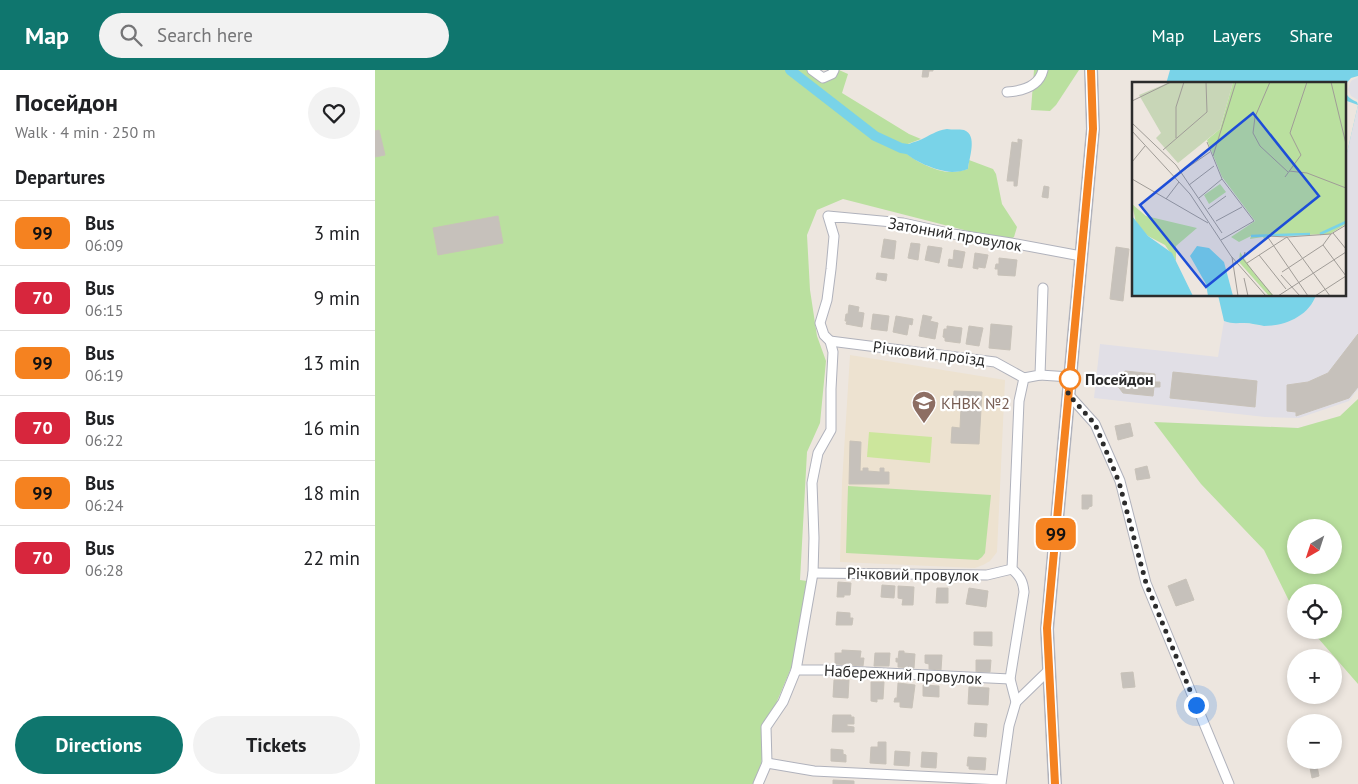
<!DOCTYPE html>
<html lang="en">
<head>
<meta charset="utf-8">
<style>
	body { margin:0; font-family:"PT Sans",sans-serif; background:#f2f2f2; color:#202124; height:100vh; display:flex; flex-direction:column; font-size:19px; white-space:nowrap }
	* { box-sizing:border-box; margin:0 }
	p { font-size:16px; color:#757577 }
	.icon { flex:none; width:28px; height:28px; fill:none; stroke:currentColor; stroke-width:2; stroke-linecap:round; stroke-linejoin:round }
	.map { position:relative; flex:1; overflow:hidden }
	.drawer { display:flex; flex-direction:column; background:#fff; width:375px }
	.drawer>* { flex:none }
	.badge { padding:0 10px; border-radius:8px; font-size:18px; line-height:32px }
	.needle { width:32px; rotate:219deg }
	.controls { position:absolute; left:912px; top:449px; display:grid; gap:10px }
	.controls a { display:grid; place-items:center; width:55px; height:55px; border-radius:50%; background:#fff; box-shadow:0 2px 8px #0003; font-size:25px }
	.you { position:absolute; width:25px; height:25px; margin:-12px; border:4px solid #fff; border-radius:50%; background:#1a73e8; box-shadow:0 0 0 8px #1a73e833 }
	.map>.badge { position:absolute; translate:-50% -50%; box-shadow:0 0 0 2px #fff }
	h2 { padding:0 15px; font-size:19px; line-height:45px }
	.round { display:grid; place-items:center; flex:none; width:52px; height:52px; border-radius:26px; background:#f2f2f2 }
	.head { display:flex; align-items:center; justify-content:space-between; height:85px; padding:0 15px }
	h1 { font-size:24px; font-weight:800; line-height:38px }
	.action { display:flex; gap:10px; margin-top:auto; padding:10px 15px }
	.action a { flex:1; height:58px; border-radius:30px; background:#0f766e; color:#fff; font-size:20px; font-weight:800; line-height:58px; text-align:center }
	.action a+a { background:#f2f2f2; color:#202124 }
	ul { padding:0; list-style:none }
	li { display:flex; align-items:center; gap:15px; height:65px; padding:0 15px; border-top:1px solid #e0e0e0 }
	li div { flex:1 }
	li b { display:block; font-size:19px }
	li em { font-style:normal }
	li .badge { min-width:55px; font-weight:700; text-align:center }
	header { display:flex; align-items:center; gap:30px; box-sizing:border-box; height:70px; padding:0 25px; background:#0f766e; color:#fff }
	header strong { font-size:24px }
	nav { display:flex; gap:28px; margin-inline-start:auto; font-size:18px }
	.search { width:350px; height:45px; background:#f2f2f2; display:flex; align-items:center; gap:12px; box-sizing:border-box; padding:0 18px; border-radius:28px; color:#757577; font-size:19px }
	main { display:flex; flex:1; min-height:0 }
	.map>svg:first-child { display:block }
	.industrial { fill:#e1dfe6 }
	.education { fill:#ede2d0 }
	.green { fill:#bae09f; fill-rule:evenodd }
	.pitch { fill:#cce69c }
	.water { fill:#79d3e8 }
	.pier { fill:#ede6df }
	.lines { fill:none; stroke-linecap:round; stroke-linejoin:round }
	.canal { stroke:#79d3e8; stroke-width:10 }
	.building { fill:#c6c1bb; stroke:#c8c2b9 }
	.street-casing { stroke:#b0b2bc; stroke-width:11 }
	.secondary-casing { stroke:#b0b2bc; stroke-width:14 }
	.street { stroke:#fff; stroke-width:9 }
	.secondary { stroke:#fff; stroke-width:11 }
	.line-casing { stroke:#fff; stroke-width:11 }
	.line { stroke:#f58220; stroke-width:8 }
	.walk { stroke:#2c2c2c; stroke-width:5; stroke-dasharray:0 9 }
	.stop-dot { fill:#fff; stroke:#f58220; stroke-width:2.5 }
	.labels { text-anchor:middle; stroke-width:4.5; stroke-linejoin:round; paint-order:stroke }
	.street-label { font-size:16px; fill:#2c2c2c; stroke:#fff }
	.stop-label { font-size:16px; font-weight:bold; fill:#2c2c2c; stroke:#fff; text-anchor:start }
	.education-label { font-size:16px; fill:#785e54; stroke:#fff; text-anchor:start }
	.inset-river { fill:none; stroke:#79d3e8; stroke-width:2.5 }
	.inset-road { fill:none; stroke:#a09c97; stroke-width:1 }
	.view { fill:#1d4ed8; fill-opacity:0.15; stroke:#1d4ed8; stroke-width:2.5 }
	.inset-edge { fill:none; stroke:#2c2c2c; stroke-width:2.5 }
</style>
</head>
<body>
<header>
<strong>Map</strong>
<div class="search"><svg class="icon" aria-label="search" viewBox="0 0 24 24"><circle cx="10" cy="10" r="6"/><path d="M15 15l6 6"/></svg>Search here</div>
<nav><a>Map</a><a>Layers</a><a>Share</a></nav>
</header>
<main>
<section class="drawer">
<div class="head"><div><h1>Посейдон</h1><p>Walk · 4 min · 250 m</p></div><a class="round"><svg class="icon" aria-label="heart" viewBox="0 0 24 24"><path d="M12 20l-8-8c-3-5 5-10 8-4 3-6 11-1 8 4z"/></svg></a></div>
<h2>Departures</h2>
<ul>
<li><span class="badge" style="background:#f58220;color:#111">99</span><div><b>Bus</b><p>06:09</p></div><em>3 min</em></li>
<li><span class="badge" style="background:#d7263d;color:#fff">70</span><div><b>Bus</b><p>06:15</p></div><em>9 min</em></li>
<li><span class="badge" style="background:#f58220;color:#111">99</span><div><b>Bus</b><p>06:19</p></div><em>13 min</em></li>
<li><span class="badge" style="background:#d7263d;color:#fff">70</span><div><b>Bus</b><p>06:22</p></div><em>16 min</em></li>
<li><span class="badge" style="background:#f58220;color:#111">99</span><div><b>Bus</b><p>06:24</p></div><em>18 min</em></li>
<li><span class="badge" style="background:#d7263d;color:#fff">70</span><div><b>Bus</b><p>06:28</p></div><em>22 min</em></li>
</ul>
<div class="action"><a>Directions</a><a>Tickets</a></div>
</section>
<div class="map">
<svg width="983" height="714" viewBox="0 0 983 714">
	<rect width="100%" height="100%" fill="#ede6df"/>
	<g class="industrial">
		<path d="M983,7V30L976,26L973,19L976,11Z"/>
		<path d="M983,35V319L974,331L924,348L890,347L719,328L725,274L843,287L849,251L855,253H869L890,256L938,233L941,225H969V96Z"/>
	</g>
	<path class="education" d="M475,285L630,310L622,482L615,491L608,495L600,498L465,492L467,413Z"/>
	<g class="green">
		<path d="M0,0H432L448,13L456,9L464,0L473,4L467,23L534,64L546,69C539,72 531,73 527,79C536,90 563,103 577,102C582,102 588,100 593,99L594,90L618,99L621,104L627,134L642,157L639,167L632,171L468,129L442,140L432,165L435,220L442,266L451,291L445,353L432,382L425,510L432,511L417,596L397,643L385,698L378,714H0Z"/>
		<path d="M659,0H704L681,35L675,41L656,40Z"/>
		<path d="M983,329V614L936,560H959V522H921V543L918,539L889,480L826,414L779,352L923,358L965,346ZM921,458H959V495H921Z"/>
		<path d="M473,416L616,425L610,483L607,487L603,490L471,483Z"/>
	</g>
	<path class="pitch" d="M494,362L557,367L555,393L492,387Z"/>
	<g class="water">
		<path d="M795,0H983V6L976,8L970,15C970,25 973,28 982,32L983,35L969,96V14H791Z"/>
		<path d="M572,59C577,60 584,59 589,60C603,65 594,88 593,99C588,101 583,102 577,102C562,101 536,91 527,79C532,73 538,73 545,70C556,65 560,61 572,59Z"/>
		<path d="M843,225H941C934,246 910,256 889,256C883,255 876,253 869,253C862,253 856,254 849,251Z"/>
	</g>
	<path class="pier" d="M972,31L983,35L969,96V45Z"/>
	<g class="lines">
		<path class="canal" d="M415,0L500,66L526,78L538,80"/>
	</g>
	<g class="building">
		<path d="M548,0H558V1H554L553,7H547Z"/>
		<path d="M4,60L10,85L0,87V61Z"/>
		<path d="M643,69L647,70L642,116H639V111H632L637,72L643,73Z"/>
		<path d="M669,116L674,117L673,128L667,127Z"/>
		<path d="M123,146L128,173L63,185L58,158Z"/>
		<path d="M509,169L521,171L519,189L506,187Z"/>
		<path d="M536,173L545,174L543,190L533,188Z"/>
		<path d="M553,176L567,178L564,193L550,190Z"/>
		<path d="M741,177L754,179L748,231L735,229Z"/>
		<path d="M579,180L590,182L587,198L573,196L574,189L578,190Z"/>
		<path d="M600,183L613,185L610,198L603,197V199L598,198Z"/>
		<path d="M624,188L642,190L640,206L623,205V199H620L621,194H624Z"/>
		<path d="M502,203L512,204L511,211L501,209Z"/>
		<path d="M474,235L484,237L483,242L489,243L487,257L471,254L472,251H470L471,244H473Z"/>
		<path d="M498,244L514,246L512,261L496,259Z"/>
		<path d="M548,245L557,247L555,251L563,253L560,269L544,266Z"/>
		<path d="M521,246L538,249L537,255L534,254L532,265L518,262Z"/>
		<path d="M616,254L637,256L635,280L614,278Z"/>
		<path d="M572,256L587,258L585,273L570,271V268L568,267L569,259H572Z"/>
		<path d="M594,256L608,258L604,276L591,274Z"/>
		<path d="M983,264V317L974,328L921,346V342L912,341V315L933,312L953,303Z"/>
		<path d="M750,301L780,304V312H785V317H779L778,326L748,323L739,311Z"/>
		<path d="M798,302L882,311L880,337L795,328Z"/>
		<path d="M579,321L607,322L604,374L576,373L577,357L585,358L586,337H578Z"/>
		<path d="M755,353L758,366L743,370L740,356Z"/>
		<path d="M475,371L486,372L485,401H488V398H493V401L505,402V398H509V402H514V414H474Z"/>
		<path d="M772,396L775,408L762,410L760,399Z"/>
		<path d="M707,425H717V436L714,437L713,439H707Z"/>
		<path d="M811,509L819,530L801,536L793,516Z"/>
		<path d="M463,512L476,513L475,525H469V527H462Z"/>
		<path d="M507,515L520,516L519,528L506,527Z"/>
		<path d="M523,516L539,517L538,535H527L528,529L523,528Z"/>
		<path d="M562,518H573V533H561Z"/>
		<path d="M594,518L613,521L611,537L591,534Z"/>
		<path d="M462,542L475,543V548H478L477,555H461Z"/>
		<path d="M599,562H617V576L599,575Z"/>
		<path d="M467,580L486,581L485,588H489L488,596L460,594V583H467Z"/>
		<path d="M524,581H529V583L540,584L539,598L523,597V592H521V588L523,589Z"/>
		<path d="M500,583H515L514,596H499Z"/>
		<path d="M550,585H567L566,600L554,599V594L550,593Z"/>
		<path d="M601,590H616L615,602H601Z"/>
		<path d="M758,602L760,617L748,618L746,603Z"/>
		<path d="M459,610H474L473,628L458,627Z"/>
		<path d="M496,612H509L508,629H502V632L496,631Z"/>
		<path d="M523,613L540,615L537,638L525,637V632H519L520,628H522Z"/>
		<path d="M548,615L564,616V627L548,626Z"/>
		<path d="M594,617L614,618L613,635L593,634Z"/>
		<path d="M458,645H476V647H479V654H472V656L479,657V662H457Z"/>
		<path d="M600,653L612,654L611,667L599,666Z"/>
		<path d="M503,672H511V694L495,693L496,677H503Z"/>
		<path d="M456,679L468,680V684L471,685V692L456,691Z"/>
		<path d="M520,681L535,682L534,696L519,695Z"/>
		<path d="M547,682L562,683L561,698L546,697Z"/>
		<path d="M593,687L611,688L610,700L594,699V696H592Z"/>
		<path d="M942,696L944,706L937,708L935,698Z"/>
		<path d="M458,710L479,711V714H458Z"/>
	</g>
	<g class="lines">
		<defs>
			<g id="street">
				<path d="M437,0L448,8L457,4L459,0"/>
				<path d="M632,22C647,21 664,17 668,0"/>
				<path d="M455,271L620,292L649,308"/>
				<path d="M665,305L695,307"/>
				<path d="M693,324L720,354L745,411L771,513L854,714"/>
				<path d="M438,503L612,505L637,499"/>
				<path d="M421,600H449L635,609"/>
				<path d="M641,632L674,600"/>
				<path d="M392,693L439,701L626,710"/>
				<path d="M383,714L392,693L391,657L408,632L421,600L438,503L439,468L437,413L443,383L456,360V319L458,282L455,271L449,265L445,253L452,230L456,199L459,166L453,146L528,153L578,164L636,173L706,186"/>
				<path d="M626,714L634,656L641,632L635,609L649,522C648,511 645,506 637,499L644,331L649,308L665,305L668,218"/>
			</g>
			<path id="secondary" d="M680,714L672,559L718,59L716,0"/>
		</defs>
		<use href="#street" class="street-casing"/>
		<use href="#secondary" class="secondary-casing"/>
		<use href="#street" class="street"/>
		<use href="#secondary" class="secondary"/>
	</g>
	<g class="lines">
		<defs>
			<path id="line" d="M680,714L672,558L718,59L716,0"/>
		</defs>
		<use href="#line" class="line-casing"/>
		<use href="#line" class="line"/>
		<path class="walk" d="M695,309V307L693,324L720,354L744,412L771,513L821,635"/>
	</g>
	<defs>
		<symbol id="school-pin" viewBox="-11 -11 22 30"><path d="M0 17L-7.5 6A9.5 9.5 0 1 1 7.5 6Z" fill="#8d6e63" stroke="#fff"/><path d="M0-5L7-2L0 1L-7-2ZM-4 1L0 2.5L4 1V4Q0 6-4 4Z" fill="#fff"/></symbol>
	</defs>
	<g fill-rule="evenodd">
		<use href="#school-pin" x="535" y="319" width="28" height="38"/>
	</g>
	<circle class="stop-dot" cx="695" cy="309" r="10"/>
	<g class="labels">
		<g class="street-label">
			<text transform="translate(580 164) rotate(10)" y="6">Затонний провулок</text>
			<text transform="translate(554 283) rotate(7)" y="6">Річковий проїзд</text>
			<text transform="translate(538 504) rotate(1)" y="6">Річковий провулок</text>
			<text transform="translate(528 604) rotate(3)" y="6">Набережний провулок</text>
		</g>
		<g class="stop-label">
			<text x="710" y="315">Посейдон</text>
		</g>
		<g class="education-label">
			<text x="566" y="339">КНВК №2</text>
		</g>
	</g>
	<g transform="translate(757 12)">
		<rect width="214" height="214" fill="#ede6df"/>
		<path d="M101,0H214V142L198,152L135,154L132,157L131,155L118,157L119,154L107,160L99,155L123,139L90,95L75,58L88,47ZM88,102L94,110L77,122L72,113ZM0,122L14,134L65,146L44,164V179L33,163L16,154L4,141ZM108,170L122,191L142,214H137L107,180Z" fill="#bae09f"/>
		<path d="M38,0H101L88,47L46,81L24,56L29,51L7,13Z" fill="#c8d6b7"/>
		<path d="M0,134L16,154L40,171L61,214H0ZM65,164L77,166L92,180L101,214H76L74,202L58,174Z" fill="#79d3e8"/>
		<path class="inset-river" d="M188,152L214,140M119,154L178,152"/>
		<path class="inset-road" d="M138,0L123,35L121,51L128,64L156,90M199,0L214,62M0,19L39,0M0,41L44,83L90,151M0,49L58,112L99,174L134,214M44,56V25L52,0M75,60L90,97L122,139L89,158M31,68L75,30L74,0M81,74L104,0M0,80L13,64M157,89L175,91L214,106M49,90L78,70M153,95L169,73L158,51L175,0M0,97L76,141M57,103L82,84M67,116L90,97M34,117L47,100M76,127L94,114M84,139L110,125M201,151L214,167M191,163L214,194M113,170L111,177L141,214M127,173L154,207M100,175L106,214M115,181L155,155L199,152M150,190L191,163L199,152L214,143M149,193L168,214M112,196L116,214M146,214L214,170M176,214L135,154L155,155L198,214M183,214L214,194"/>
		<path class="view" d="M121,31L187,114L74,205L8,123Z"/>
		<rect width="214" height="214" class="inset-edge"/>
	</g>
</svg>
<div class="controls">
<a><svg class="needle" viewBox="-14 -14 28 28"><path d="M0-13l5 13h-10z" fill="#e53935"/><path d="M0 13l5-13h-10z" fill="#757577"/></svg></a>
<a><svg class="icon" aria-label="locate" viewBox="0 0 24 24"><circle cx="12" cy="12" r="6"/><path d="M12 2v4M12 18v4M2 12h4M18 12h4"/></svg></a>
<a>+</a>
<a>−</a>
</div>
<div class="you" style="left:821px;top:635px"></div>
<b class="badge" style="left:681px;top:464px;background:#f58220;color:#111">99</b>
</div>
</main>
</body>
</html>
